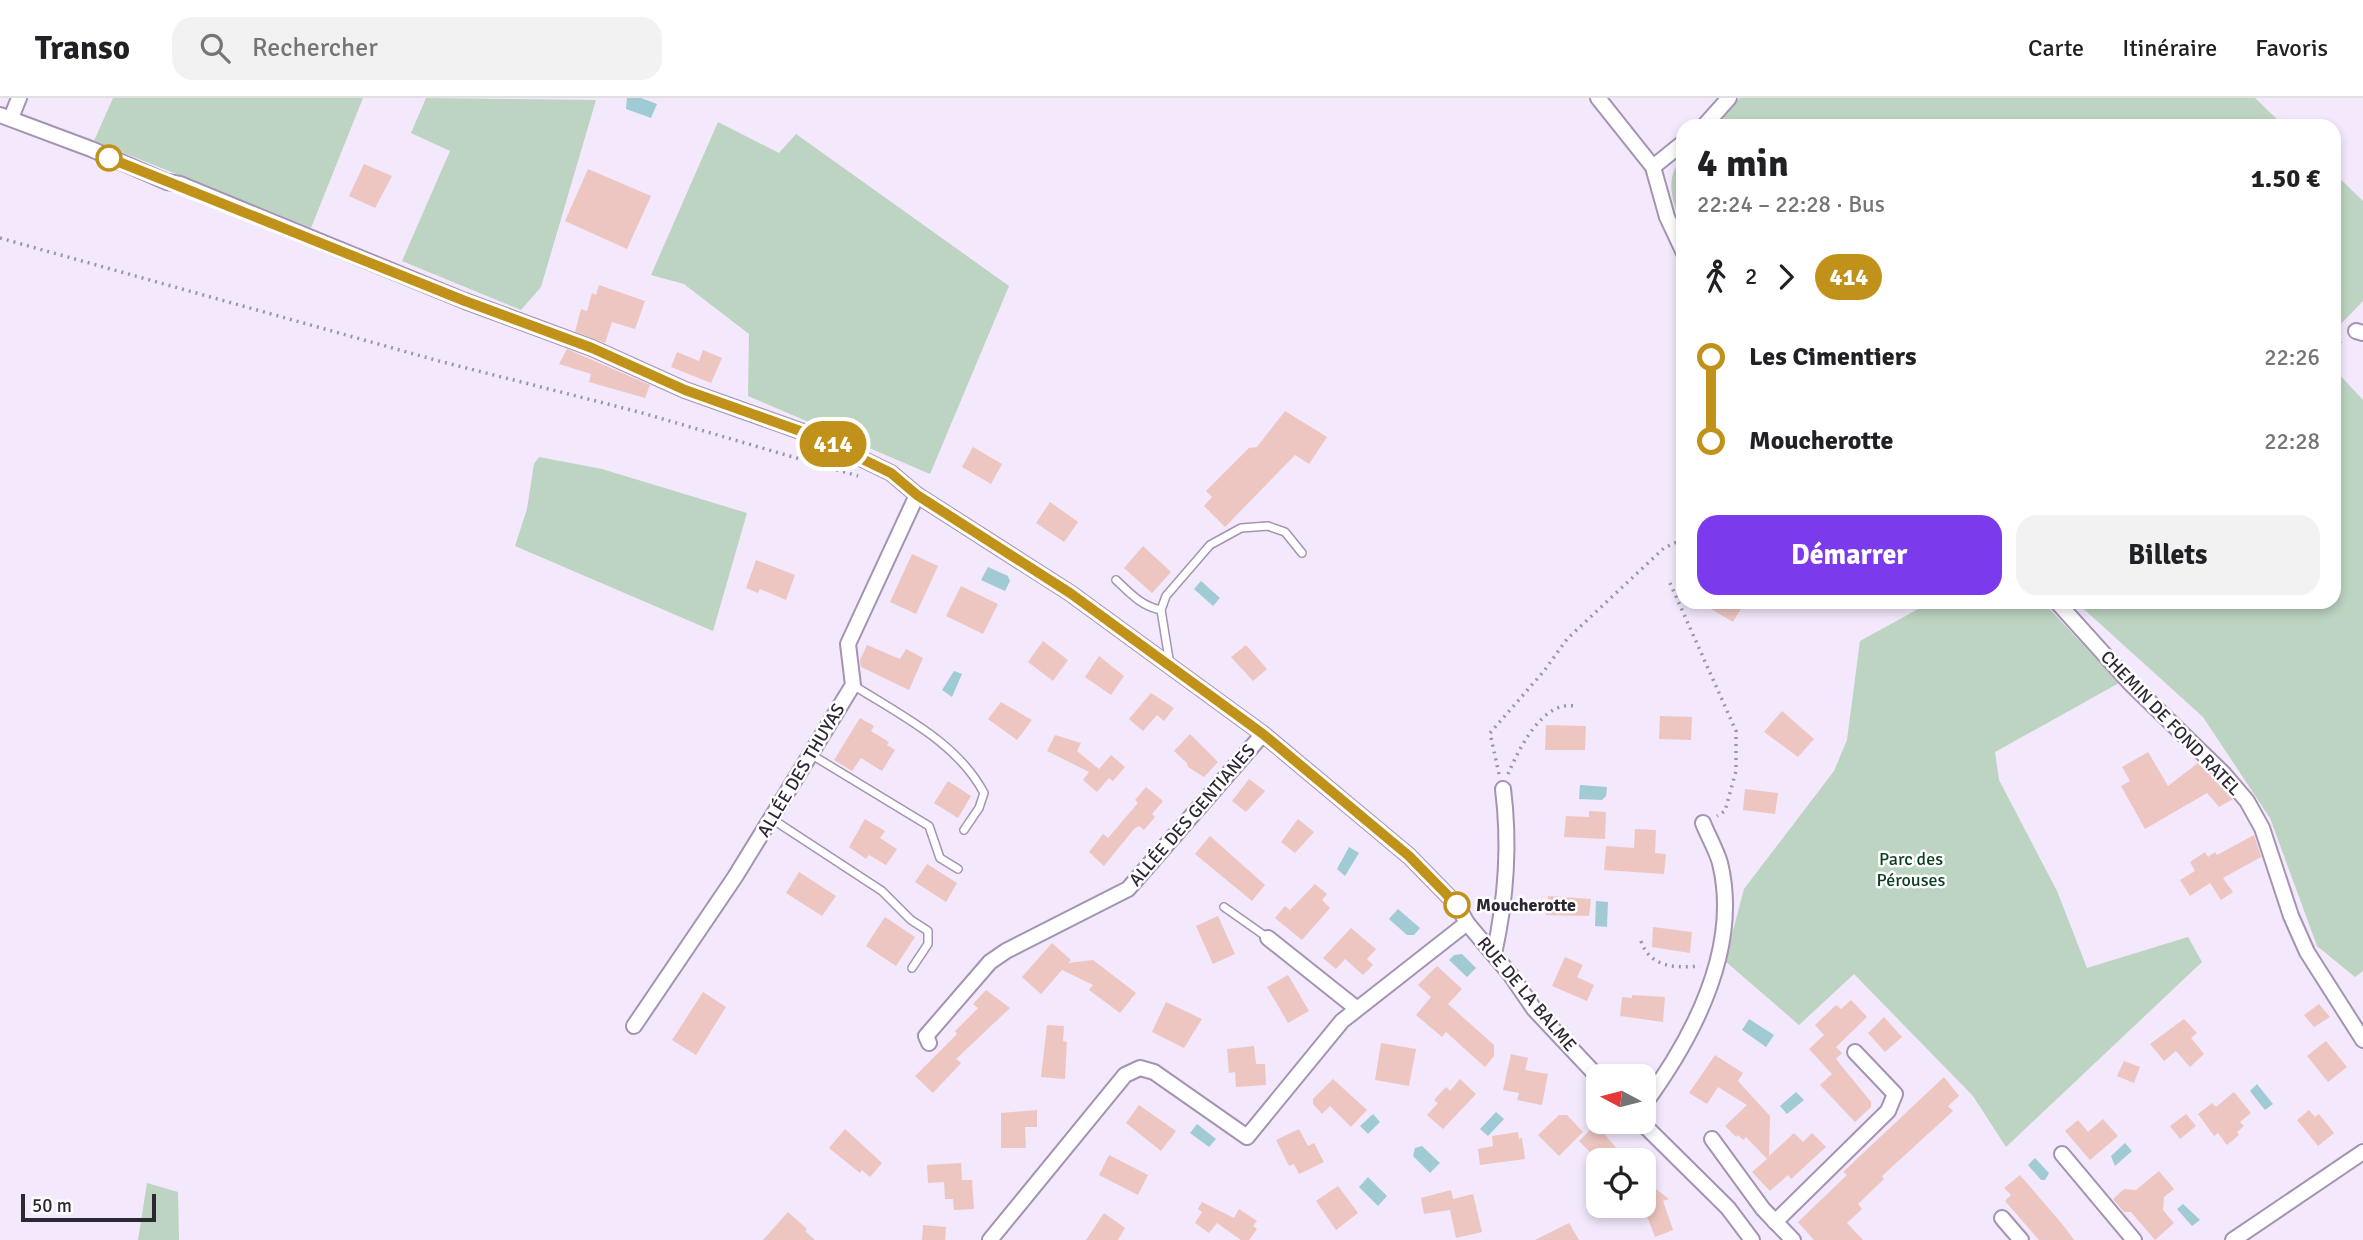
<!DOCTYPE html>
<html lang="fr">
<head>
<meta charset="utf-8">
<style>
	body { margin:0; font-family:Signika,sans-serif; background:#f2f2f2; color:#202124; height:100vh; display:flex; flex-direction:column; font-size:26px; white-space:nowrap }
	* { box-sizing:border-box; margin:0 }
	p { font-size:23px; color:#757577 }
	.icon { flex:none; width:38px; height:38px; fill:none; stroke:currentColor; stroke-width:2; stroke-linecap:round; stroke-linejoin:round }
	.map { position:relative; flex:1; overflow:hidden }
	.sheet { position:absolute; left:1676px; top:21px; width:665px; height:490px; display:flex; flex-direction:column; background:#fff; border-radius:21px; box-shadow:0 4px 10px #0003 }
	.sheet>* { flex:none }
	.badge { padding:0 14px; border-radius:23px; font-size:24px; line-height:46px }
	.needle { width:46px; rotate:277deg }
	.tools { position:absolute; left:1586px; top:966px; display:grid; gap:14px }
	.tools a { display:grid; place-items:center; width:70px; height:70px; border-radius:14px; background:#fff; box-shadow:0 4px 10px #0003; font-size:35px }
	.scale { position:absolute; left:21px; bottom:18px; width:135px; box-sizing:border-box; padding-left:7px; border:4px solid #2d2633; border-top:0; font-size:19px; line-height:24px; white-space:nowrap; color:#2d2633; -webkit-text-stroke:5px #fff; paint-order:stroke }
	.map>.badge { position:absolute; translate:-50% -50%; box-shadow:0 0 0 4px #fff }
	.legs { display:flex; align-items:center; gap:10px; height:77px; padding:0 21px; font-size:23px }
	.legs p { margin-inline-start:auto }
	.headline { display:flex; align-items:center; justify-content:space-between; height:119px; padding:0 21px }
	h1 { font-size:38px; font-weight:700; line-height:52px }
	.cta { display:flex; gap:14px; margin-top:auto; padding:14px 21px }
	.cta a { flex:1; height:80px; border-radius:21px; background:#7c3aed; color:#fff; font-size:28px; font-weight:700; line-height:80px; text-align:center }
	.cta a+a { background:#f2f2f2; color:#202124 }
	ul { padding:0 21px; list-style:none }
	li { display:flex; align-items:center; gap:24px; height:84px; font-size:26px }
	li i { display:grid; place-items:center; width:10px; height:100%; margin:0 9px; background:currentColor }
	li i::after { content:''; width:18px; height:18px; margin:-9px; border:5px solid; border-radius:50%; background:#fff }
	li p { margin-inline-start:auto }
	li:first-child i { background:linear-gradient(#0000 50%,currentColor 0) }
	li:last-child i { background:linear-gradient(currentColor 50%,#0000 0) }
	header { display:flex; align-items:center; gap:42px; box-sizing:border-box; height:98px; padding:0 35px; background:#fff; border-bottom:2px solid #e0e0e0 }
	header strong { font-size:33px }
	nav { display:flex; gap:38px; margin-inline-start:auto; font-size:24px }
	.search { width:490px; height:63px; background:#f2f2f2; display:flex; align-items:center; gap:18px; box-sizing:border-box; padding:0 24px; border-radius:21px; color:#757577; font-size:26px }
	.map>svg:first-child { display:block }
	.green { fill:#bcd4c1 }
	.water { fill:#a0cbd5 }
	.building { fill:#eec6c1 }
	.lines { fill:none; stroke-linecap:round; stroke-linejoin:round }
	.lane-casing { stroke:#a493b2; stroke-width:10 }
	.street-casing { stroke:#a493b2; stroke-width:18 }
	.path { stroke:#9d94a5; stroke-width:3.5; stroke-dasharray:2 5; stroke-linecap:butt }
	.lane { stroke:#fff; stroke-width:7 }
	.street { stroke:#fff; stroke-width:14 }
	.line-1-casing { stroke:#fff; stroke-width:16 }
	.line-1 { stroke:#c0921a; stroke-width:10 }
	.stop-1-dot { fill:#fff; stroke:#c0921a; stroke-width:3.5 }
	.labels { text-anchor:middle; stroke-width:5; stroke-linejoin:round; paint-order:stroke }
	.street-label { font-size:18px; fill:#2d2633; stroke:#fff }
	.park-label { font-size:18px; fill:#0a3f20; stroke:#fff }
	.stop-label { font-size:18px; font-weight:bold; fill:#2d2633; stroke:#fff; text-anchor:start }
</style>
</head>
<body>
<header>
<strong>Transo</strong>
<div class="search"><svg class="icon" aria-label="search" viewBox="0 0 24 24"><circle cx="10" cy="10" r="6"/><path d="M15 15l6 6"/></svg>Rechercher</div>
<nav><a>Carte</a><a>Itinéraire</a><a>Favoris</a></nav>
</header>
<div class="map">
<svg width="2363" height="1142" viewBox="0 0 2363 1142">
	<rect width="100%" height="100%" fill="#f3e8fc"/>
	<g class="green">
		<path d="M113,0H363L311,130L94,43Z"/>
		<path d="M426,0L596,2L541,189L521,212L402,163L450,53L411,35Z"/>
		<path d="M1740,0H2255L2284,28H1713Z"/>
		<path d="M718,24L779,55L796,36L1009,188L930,376L748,298L749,236L684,186L651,177Z"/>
		<path d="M1683,59V131C1674,106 1662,81 1683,59Z"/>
		<path d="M2335,76L2363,103V203L2335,232Z"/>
		<path d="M2335,272L2363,302V873L2355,879L2317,848L2270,720L2203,619L2076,504H2334Z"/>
		<path d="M539,359L602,371L747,415L713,533L515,448L527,411L534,366Z"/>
		<path d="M1931,504H2043L2119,585L1995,654L1999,682L2057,793L2087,870L2188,839L2202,864L2006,1049L1973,998L1854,876L1799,927L1725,863L1744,791L1834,673L1847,642L1860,543Z"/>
		<path d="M147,1085L178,1094L179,1142H138Z"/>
	</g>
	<g class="water">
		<path d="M627,0H641L657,6L651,20L626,11Z"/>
		<path d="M988,469L1008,478L1010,483L1005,493L981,482Z"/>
		<path d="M1201,483L1220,500L1213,508L1194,491Z"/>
		<path d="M954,573L962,576L952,599L942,592Z"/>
		<path d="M1580,687L1607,689L1606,698L1602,702L1579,701Z"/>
		<path d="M1349,749L1359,755L1345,778L1337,771Z"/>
		<path d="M1596,803L1608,804L1607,829L1595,828Z"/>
		<path d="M1398,811L1420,830L1414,837H1407L1389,821Z"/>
		<path d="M1462,856L1476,870L1467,879L1449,862L1454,857Z"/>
		<path d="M1749,921L1774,937L1766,949L1742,932Z"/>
		<path d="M2257,986L2273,1006L2265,1012L2250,993Z"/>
		<path d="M1796,994L1804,1002L1787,1016L1780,1008Z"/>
		<path d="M1496,1014L1504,1021L1488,1038L1480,1031Z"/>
		<path d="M1373,1016L1380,1024L1368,1036L1360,1028Z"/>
		<path d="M1197,1026L1216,1041L1209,1049L1190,1035Z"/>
		<path d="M2125,1045L2132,1053L2115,1068L2111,1058Z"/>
		<path d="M1422,1048L1440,1065L1430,1075L1413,1058L1415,1050Z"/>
		<path d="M2035,1060L2049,1075L2045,1082H2041L2028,1067Z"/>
		<path d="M1368,1079L1387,1098L1378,1108L1359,1089Z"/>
		<path d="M2183,1106L2200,1122L2192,1128L2177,1111Z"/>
	</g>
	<g class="building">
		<path d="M364,66L392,78L375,110L349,98Z"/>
		<path d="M588,71L651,98L627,151L565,123Z"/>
		<path d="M599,187L645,203L635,231L612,224L605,245L575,234L581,211L587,213L592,195L596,197Z"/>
		<path d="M567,251L650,287L645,300L589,284L591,276L559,266Z"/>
		<path d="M703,252L722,260L711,285L671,269L677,254L699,263Z"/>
		<path d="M1285,313L1327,339L1309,366L1295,357L1225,429L1204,408L1212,399L1206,393L1249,350L1257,349Z"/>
		<path d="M973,349L1002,366L991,386L962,369Z"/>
		<path d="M1050,404L1078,424L1064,444L1036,425Z"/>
		<path d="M1143,448L1171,474L1152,495L1124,470Z"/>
		<path d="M912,456L938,468L916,516L890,504Z"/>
		<path d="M756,462L795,477L786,502L760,491L758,495L746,490Z"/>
		<path d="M961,488L998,506L983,536L946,518Z"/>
		<path d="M1699,504H1745L1733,524Z"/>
		<path d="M1043,543L1068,562L1053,583L1028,564Z"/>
		<path d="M867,547L900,561L906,551L923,560L909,592L861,569L860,562Z"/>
		<path d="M1246,547L1267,571L1253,583L1231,559Z"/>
		<path d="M1099,558L1124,578L1111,597L1085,579Z"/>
		<path d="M1151,595L1174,610L1164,623L1157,617L1143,633L1129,621Z"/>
		<path d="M1001,604L1032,622L1017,642L988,621Z"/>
		<path d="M1782,613L1814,641L1798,659L1764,634Z"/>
		<path d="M1660,618L1692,619L1691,642L1659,641Z"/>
		<path d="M860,620L874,628L871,633L889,644L887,647L895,652L882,673L861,660L852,673L834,662Z"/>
		<path d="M1546,627L1586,628L1585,652H1545Z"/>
		<path d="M1190,636L1218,664L1204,679L1188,669L1187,665L1174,653Z"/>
		<path d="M1055,637L1081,645L1077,653L1099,671L1111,657L1125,669L1113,683L1109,680L1097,694L1083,682L1089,674L1047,653Z"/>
		<path d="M2148,654L2168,688L2198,665L2233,701L2219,709L2207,695L2145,731L2121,688L2130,683L2122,669Z"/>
		<path d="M1249,681L1265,693L1246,714L1232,703Z"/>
		<path d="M948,683L971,698L958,720L934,705Z"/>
		<path d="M1146,689L1163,703L1152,716L1155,719L1144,732L1139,728L1134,731L1104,768L1089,754L1103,736L1108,740L1138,705L1135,702Z"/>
		<path d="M1745,691L1778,695L1775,716L1743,712Z"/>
		<path d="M1589,713L1606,714L1605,741L1564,739L1566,718L1589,719Z"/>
		<path d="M865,721L885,733L880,740L897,751L886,767L869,757L866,761L849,749Z"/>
		<path d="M1298,721L1314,734L1295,755L1281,744Z"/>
		<path d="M1635,731L1656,732L1655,755L1666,756L1664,776L1604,772L1606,748L1634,750Z"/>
		<path d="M2254,737L2261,759L2223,780L2233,794L2221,802L2210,785L2190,798L2180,782L2195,773L2190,764L2205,754L2208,759L2215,754L2217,757Z"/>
		<path d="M1210,738L1265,787L1252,803L1195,756Z"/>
		<path d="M927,766L957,785L946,804L915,784Z"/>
		<path d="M799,774L836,798L822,818L786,795Z"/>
		<path d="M1315,786L1327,796L1322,802L1330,810L1302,842L1275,820L1285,808L1290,812Z"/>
		<path d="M1548,798L1591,801L1589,818L1546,817Z"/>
		<path d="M1218,818L1235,856L1213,866L1196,828Z"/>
		<path d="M885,819L915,839L896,868L866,848Z"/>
		<path d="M1653,829L1692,834L1690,855L1652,849Z"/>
		<path d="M1351,830L1376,851L1367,861L1373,867L1363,877L1345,861L1336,871L1323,860Z"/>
		<path d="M1052,845L1071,862L1068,865L1093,862L1136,895L1120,915L1089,892L1093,887L1062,872L1041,896L1022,879Z"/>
		<path d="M1565,859L1583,867L1577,879L1594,887L1587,903L1552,888Z"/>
		<path d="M1437,868L1462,891L1448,906L1494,947V958L1485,969L1446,934L1442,939L1416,917L1431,899L1418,887Z"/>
		<path d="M1288,877L1309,913L1288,925L1267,889Z"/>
		<path d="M986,892L1010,910L956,961L961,965L933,995L915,978L957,936L955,933L978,910L973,906Z"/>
		<path d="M703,894L726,909L696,957L672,942Z"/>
		<path d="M1632,897L1665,899L1663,924L1620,918L1622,899L1632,900Z"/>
		<path d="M1851,902L1867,919L1836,949L1842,955L1836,961L1871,1004V1009L1855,1024L1820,987L1832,976L1809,951L1824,937L1815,927L1836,907L1841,911Z"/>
		<path d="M1166,904L1202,921L1184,950L1152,934Z"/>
		<path d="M2319,906L2330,919L2314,929L2304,917Z"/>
		<path d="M1884,919L1902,939L1885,954L1868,935Z"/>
		<path d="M2184,921L2197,935L2191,940L2204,956L2190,969L2176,953L2164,963L2150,946Z"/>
		<path d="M1047,927L1064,928L1063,943L1067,944L1065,981L1041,979Z"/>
		<path d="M2326,943L2347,969L2328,984L2307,958Z"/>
		<path d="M1381,945L1416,951L1409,988L1375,982Z"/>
		<path d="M1254,948L1256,966H1265L1266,987L1236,989L1235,974L1229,975L1227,951Z"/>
		<path d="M1511,956L1528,960L1525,972L1548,976L1542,1007L1517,1002L1519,995L1503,992Z"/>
		<path d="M1715,957L1743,975L1738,983L1770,1018L1769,1058L1794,1035L1803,1044L1812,1035L1826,1049L1791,1081L1788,1077L1770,1093L1752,1074L1767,1061L1746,1039L1743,1042L1738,1037L1736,1039L1725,1028L1747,1007L1718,989L1707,1006L1689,995Z"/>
		<path d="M2124,963L2140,969L2134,985L2117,978Z"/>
		<path d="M1944,979L1959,998L1948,1008L1953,1013L1882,1078L1884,1081L1858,1106L1862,1111L1847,1125L1863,1142H1814L1798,1124L1847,1077L1843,1074Z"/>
		<path d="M1333,981L1367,1012L1351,1029L1330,1008L1322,1016L1313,1006V1001Z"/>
		<path d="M1460,981L1476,996L1443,1031L1427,1017L1438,1005L1434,1002L1446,989L1450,993Z"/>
		<path d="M2234,994L2251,1015L2240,1024L2244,1028L2237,1034L2239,1037L2227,1047L2218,1035L2214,1038L2198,1016L2212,1005L2216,1009Z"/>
		<path d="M1139,1007L1176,1033L1161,1053L1126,1025Z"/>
		<path d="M1037,1012V1029H1025L1026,1050H1001V1015Z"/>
		<path d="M2309,1012L2315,1019L2319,1016L2334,1035L2318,1048L2297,1022Z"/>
		<path d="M2186,1016L2196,1028L2180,1041L2170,1028Z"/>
		<path d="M1559,1017H1567L1583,1034L1559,1058L1538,1037Z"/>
		<path d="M2103,1021L2118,1038L2090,1062L2065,1033L2078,1022L2088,1034Z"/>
		<path d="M1596,1026L1617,1051L1606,1062H1598L1579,1043Z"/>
		<path d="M845,1031L882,1065L870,1079L862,1072L860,1075L829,1050Z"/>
		<path d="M1299,1031L1308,1048L1314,1045L1324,1064L1299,1076L1294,1066L1289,1068L1276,1042Z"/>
		<path d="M1518,1034L1519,1041L1522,1040L1525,1061L1480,1067L1478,1051L1493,1048L1492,1038Z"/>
		<path d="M1109,1057L1148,1077L1138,1097L1099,1077Z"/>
		<path d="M961,1065L962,1082H972L974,1111L954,1112L953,1101H945L944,1084L928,1085L927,1067Z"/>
		<path d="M2159,1073L2174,1091L2164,1099L2163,1112L2174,1125L2155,1142L2131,1114H2124L2113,1101L2124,1091L2136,1092Z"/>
		<path d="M2020,1077L2063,1127L2074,1142H2039L2005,1103L2011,1097L2004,1090Z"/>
		<path d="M1338,1088L1358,1115L1336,1132L1316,1103Z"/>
		<path d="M1656,1091L1669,1101L1663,1103L1673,1132L1655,1139L1643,1108V1096Z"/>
		<path d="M1451,1092L1453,1101L1473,1096L1482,1134L1456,1140L1450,1112L1424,1116L1421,1100Z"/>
		<path d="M1202,1104L1234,1120L1239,1111L1257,1123L1253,1128L1257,1131L1249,1142H1241L1217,1125L1209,1135L1195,1125L1202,1114L1198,1111Z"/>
		<path d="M788,1114L807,1131L805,1133L815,1142H763Z"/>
		<path d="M1104,1115L1125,1130L1118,1142H1086Z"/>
		<path d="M1569,1125L1579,1142H1535Z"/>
		<path d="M923,1127L946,1129L945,1142H922Z"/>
	</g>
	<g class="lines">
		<defs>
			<g id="lane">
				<path d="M1116,482C1130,495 1141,508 1161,512"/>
				<path d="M1170,567L1161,512L1166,498L1210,447L1241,430L1268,428L1285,434L1302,455"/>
				<path d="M853,587C900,617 957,644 984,695L979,710L964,732"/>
				<path d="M812,657L929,728L940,760L958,771"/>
				<path d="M772,721L882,793L911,822L928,833V846L912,870"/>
				<path d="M1224,809L1268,840"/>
			</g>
			<g id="street">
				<path d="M1598,0L1653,69L1667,119L1684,155"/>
				<path d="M0,17L91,51L167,84L180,86L465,203L592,250L685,292L817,339L891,375L917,397L1070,495L1263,636L1409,758L1457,807L1467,825L1510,876L1534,911L1598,979"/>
				<path d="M11,20L19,0"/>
				<path d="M1704,28L1729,0"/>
				<path d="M1653,69L1684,44"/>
				<path d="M2356,233L2363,235"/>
				<path d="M2057,504L2131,586L2224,676L2247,703L2262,730L2291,818L2307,854L2363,942"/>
				<path d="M1268,840L1356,910"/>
				<path d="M1494,856C1506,802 1510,746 1503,691"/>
				<path d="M634,928L735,779L853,587L848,546L917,397"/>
				<path d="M929,945L926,938L990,864L1006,853L1128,791L1263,636"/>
				<path d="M1643,1008C1693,940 1741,851 1720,765C1716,751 1708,738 1703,725"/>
				<path d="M1641,1024L1728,1110L1752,1142"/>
				<path d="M1712,1041L1763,1111L1793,1142"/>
				<path d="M2062,1056L2134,1142"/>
				<path d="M2002,1120L2021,1142"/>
				<path d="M1775,1124L1888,1013L1895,996L1855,954"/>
				<path d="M990,1142L1125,977L1140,970L1154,974L1247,1039L1342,923L1467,825"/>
				<path d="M2233,1142L2363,1054"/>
			</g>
		</defs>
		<use href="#lane" class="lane-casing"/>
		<use href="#street" class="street-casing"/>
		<g class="path">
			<path d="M0,140L439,263L639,314L858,378"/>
			<path d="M2334,249L2343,241"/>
			<path d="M1670,485L1736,633V673L1725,713L1717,718"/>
			<path d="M1499,676L1490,635L1544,573L1567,541L1664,450L1679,443"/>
			<path d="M1508,676C1519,651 1542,603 1574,608"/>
			<path d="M1641,843C1650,870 1676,870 1700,868"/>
		</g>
		<use href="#lane" class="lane"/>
		<use href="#street" class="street"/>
	</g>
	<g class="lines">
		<defs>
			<path id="line-1" d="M109,60L465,203L592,250L685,292L817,339L891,375L917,397L1070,495L1263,636L1409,758L1457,807"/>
		</defs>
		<use href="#line-1" class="line-1-casing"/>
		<use href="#line-1" class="line-1"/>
	</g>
	<g class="stop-1-dot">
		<circle cx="109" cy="60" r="12"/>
		<circle cx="1457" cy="807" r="12"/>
	</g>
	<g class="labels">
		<g class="street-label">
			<text transform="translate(2171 625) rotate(46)" y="6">CHEMIN DE FOND RATEL</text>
			<text transform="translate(801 672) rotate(-59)" y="6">ALLÉE DES THUYAS</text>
			<text transform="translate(1192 717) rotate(-49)" y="6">ALLÉE DES GENTIANES</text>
			<text transform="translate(1527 896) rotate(50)" y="6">RUE DE LA BALME</text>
		</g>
		<g class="park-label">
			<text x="1911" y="767">Parc des<tspan x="1911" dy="21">Pérouses</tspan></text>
		</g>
		<g class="stop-label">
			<text x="1476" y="813">Moucherotte</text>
		</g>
	</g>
</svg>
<div class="tools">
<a><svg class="needle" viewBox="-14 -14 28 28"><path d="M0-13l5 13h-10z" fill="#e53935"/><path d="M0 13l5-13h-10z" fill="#757577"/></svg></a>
<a><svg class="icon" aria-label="locate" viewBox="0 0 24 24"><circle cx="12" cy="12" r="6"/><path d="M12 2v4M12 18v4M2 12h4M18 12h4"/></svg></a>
</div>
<div class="scale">50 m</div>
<b class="badge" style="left:833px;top:346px;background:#c0921a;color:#fff">414</b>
<section class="sheet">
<div class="headline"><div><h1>4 min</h1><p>22:24 – 22:28 · Bus</p></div><b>1.50 €</b></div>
<div class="legs"><svg class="icon" aria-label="walk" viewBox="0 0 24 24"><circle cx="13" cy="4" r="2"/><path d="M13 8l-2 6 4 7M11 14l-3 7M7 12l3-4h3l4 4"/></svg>2<svg class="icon" aria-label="forward" viewBox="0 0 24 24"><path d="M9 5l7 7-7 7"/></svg><b class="badge" style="background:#c0921a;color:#fff">414</b></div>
<ul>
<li><i style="color:#c0921a"></i><b>Les Cimentiers</b><p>22:26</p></li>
<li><i style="color:#c0921a"></i><b>Moucherotte</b><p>22:28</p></li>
</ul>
<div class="cta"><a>Démarrer</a><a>Billets</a></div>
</section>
</div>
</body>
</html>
